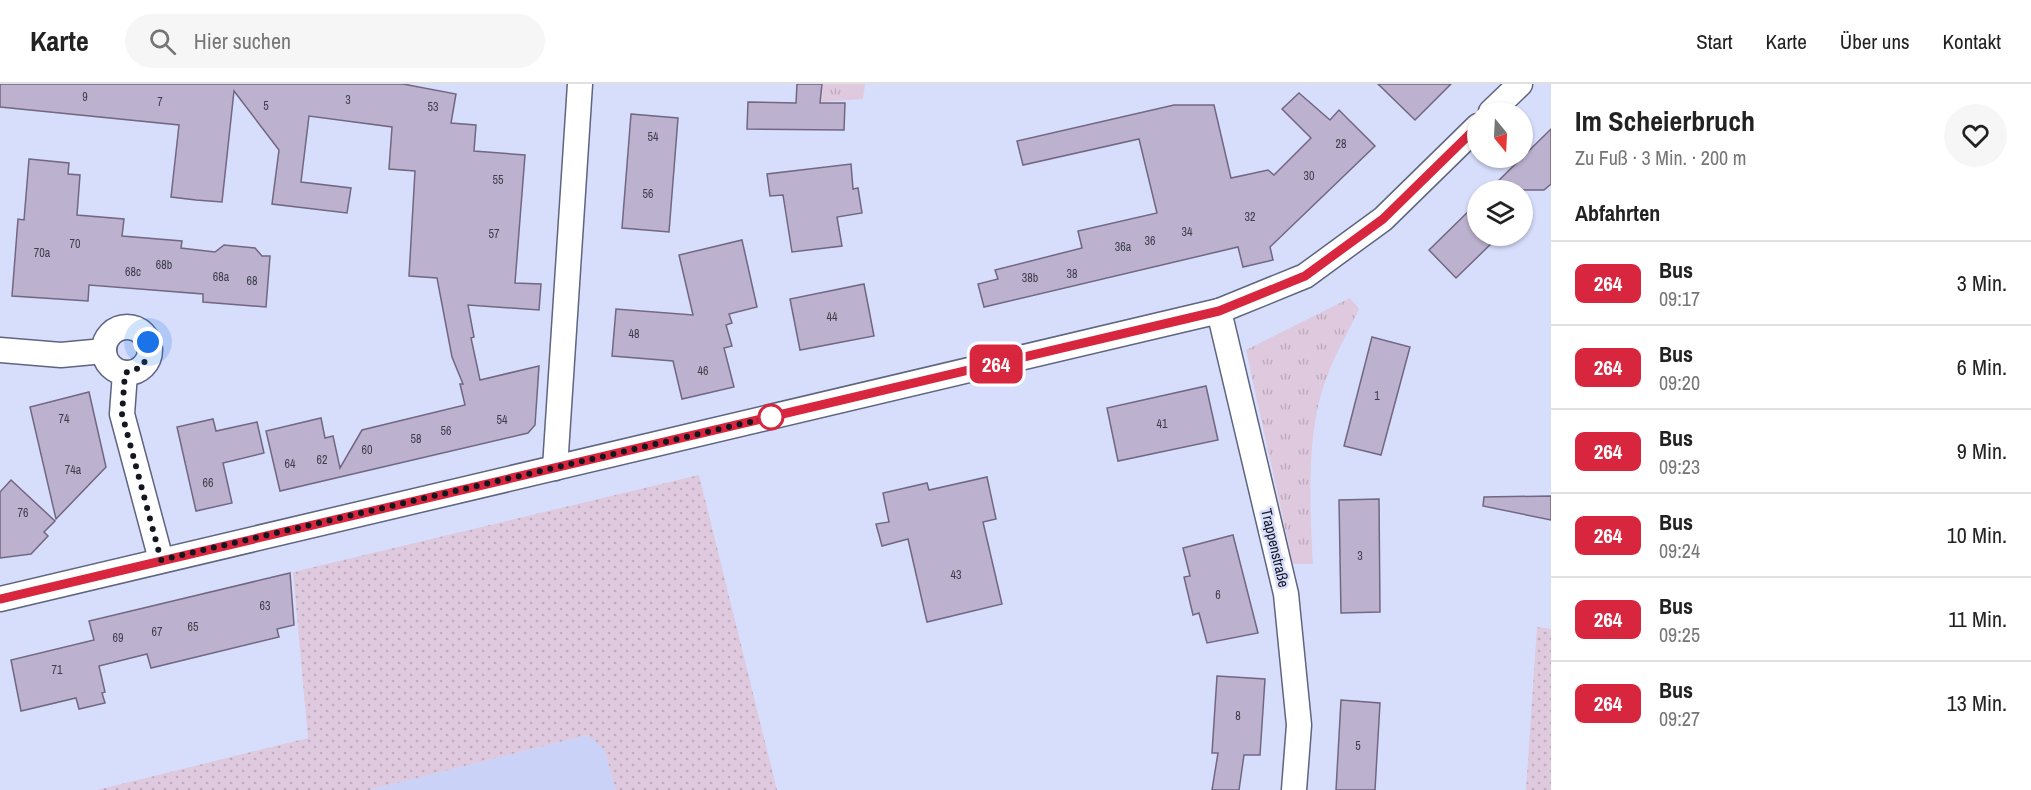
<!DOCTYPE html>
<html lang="de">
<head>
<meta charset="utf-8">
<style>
	body { margin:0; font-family:"Archivo Narrow",sans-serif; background:#f6f6f6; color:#222; height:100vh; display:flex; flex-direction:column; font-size:22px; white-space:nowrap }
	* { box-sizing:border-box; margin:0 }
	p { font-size:20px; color:#767676 }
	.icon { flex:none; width:33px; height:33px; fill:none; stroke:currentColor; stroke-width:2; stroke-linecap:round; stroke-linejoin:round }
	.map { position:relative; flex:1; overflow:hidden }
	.side { display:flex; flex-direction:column; background:#fff; width:480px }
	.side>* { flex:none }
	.badge { padding:0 12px; border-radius:9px; font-size:21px; line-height:39px }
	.needle { width:39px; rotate:162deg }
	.tools { position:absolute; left:1467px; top:18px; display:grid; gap:12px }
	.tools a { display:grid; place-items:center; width:66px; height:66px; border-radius:50%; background:#fff; box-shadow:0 2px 4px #0004; font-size:30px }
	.you { position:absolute; width:30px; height:30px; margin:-15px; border:4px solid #fff; border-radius:50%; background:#1a73e8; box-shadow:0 0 0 9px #1a73e833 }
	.map>.badge { position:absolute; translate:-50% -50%; box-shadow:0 0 0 3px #fff }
	h2 { padding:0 24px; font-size:22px; line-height:54px }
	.round { display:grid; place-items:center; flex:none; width:63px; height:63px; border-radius:32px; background:#f6f6f6 }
	.head { display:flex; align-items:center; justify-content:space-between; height:102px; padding:0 24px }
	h1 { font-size:28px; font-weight:800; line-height:45px }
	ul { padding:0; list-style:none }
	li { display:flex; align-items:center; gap:18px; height:84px; padding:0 24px; border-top:2px solid #e0e0e0 }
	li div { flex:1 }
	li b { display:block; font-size:22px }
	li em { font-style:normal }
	li .badge { min-width:66px; font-weight:700; text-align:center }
	header { display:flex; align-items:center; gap:36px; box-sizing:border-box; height:84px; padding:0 30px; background:#fff; border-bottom:2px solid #e0e0e0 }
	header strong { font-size:28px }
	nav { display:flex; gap:33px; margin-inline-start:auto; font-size:21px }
	.search { width:420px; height:54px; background:#f6f6f6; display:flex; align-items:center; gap:15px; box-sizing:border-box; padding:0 21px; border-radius:33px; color:#767676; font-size:22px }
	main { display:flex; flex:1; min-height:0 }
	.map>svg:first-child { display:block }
	.built { fill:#cad2f7 }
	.grass { fill:url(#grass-tufts) }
	.park { fill:url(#park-dots) }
	.building { fill:#bcb2cf; stroke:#716781; stroke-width:1.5 }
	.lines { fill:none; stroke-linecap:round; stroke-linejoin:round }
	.street-casing { stroke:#5f647f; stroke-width:27 }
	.street { stroke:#fff; stroke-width:24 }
	.line-casing { stroke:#fff; stroke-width:14 }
	.line { stroke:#d7263d; stroke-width:9 }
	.walk { stroke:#141620; stroke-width:6; stroke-dasharray:0 10.8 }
	.stop-dot { fill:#fff; stroke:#d7263d; stroke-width:3 }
	.labels { text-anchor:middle; stroke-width:5; stroke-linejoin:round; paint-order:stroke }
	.number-label { font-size:12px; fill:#3e3d4c }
	.street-label { font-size:15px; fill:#141620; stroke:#d7defc }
</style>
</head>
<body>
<header>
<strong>Karte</strong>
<div class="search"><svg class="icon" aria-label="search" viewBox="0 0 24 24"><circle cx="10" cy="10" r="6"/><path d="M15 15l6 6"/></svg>Hier suchen</div>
<nav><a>Start</a><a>Karte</a><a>Über uns</a><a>Kontakt</a></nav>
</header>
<main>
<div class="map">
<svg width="1551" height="706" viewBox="0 0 1551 706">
	<defs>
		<pattern id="grass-tufts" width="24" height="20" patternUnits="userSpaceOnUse" patternTransform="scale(1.5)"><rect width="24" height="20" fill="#dfc9de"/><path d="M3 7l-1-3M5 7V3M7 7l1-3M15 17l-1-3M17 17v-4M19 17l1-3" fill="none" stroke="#beacbe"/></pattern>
		<pattern id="park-dots" width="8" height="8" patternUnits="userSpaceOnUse" patternTransform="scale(1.5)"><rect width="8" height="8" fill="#dfc9de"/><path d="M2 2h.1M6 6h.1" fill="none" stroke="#beacbe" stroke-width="1.8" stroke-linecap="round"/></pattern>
	</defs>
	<rect width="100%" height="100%" fill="#d7defc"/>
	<path class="built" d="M588,651L604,665L616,706H369Z"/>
	<g class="grass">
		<path d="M823,0H865L863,15L821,18Z"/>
		<path d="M1350,214L1359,225C1347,250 1333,274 1324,301C1306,353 1310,426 1313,480H1293L1246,266Z"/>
	</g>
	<g class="park">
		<path d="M699,391L777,706H616L604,665L588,651L369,706H97L308,654L293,488Z"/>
		<path d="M1537,543L1551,545V706H1526Z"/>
	</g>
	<g class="building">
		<path d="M0,0H403L456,10L451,39L476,41L474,67L525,71L515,199L541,200L539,226L468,221L474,253L471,254L480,296L539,282L535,341L528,349L280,407L266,347L321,334L325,354L333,352L340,384L362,346L465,321L460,300H463L452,273L437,194L409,192L415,87L389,85L392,43L309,32L301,98L351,104L347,129L272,120L279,66L234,7L222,118L196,116L171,113L179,41L0,23Z"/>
		<path d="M797,0H822L820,19H845L844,46L747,45L748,18L796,19Z"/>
		<path d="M1378,0H1451L1415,36Z"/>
		<path d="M1299,9L1330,36L1339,26L1375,62L1270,163L1273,176L1243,183L1238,163L984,223L978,200L998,195L995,186L1082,164L1078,147L1157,129L1139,55L1023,81L1017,57L1174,21H1214L1231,94L1268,86L1274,91L1311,54L1282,25Z"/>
		<path d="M631,30L678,34L669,148L622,144Z"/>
		<path d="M1551,45V100L1544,106H1489Z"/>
		<path d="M29,75L69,79L68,90L80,91L77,131L124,135L122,152L182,157L181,164L215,168L224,161L255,164L262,172H270L266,223L203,218V210L89,201L88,217L12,212L18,135L24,136Z"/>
		<path d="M851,80L853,105L858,104L862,129L837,133L842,162L792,168L783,111L770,112L767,90Z"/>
		<path d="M1478,118V152H1499L1456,194L1429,166Z"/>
		<path d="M742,156L757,223L729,230L732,239L726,241L732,262L724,264L734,303L682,315L673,277L612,272L616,225L693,231L679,171Z"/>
		<path d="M864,200L874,252L800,266L790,215Z"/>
		<path d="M1372,253L1410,263L1381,371L1344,362Z"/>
		<path d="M1206,302L1218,356L1118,377L1107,324Z"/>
		<path d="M89,308L106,383L56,435L30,323Z"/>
		<path d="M213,335L216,347L257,338L264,369L223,379L232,419L196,427L177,343Z"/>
		<path d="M987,393L996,435L983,438L1002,520L927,538L908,455L882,462L876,440L889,438L883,409L927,399L929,406Z"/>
		<path d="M11,396L55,437L44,448L48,452L31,470L0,474V408Z"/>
		<path d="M1551,412V436L1483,422L1484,413Z"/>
		<path d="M1379,415L1380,528L1341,529L1339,416Z"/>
		<path d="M1233,451L1258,549L1207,559L1199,529L1193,531L1184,493L1190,492L1183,464Z"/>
		<path d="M290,489L294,541L277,545L279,553L151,584L147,570L99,582L105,608L102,609L105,619L79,625L76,614L21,627L11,576L94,556L89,537Z"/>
		<path d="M1217,592L1265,595L1260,671H1244L1239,706H1212L1218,669H1212Z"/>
		<path d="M1341,616L1380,619L1375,706H1336Z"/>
	</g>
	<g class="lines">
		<defs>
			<g id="street">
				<path d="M1491,28L1520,0"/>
				<path d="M1219,227L1286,510L1299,641L1294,706"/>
				<circle cx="127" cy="266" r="23"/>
				<path d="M0,266L61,271L104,267"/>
				<path d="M125,289L122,330L161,476"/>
				<path d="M555,384L580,0"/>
				<path d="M0,515L1219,227L1305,192L1383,135L1478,42"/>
			</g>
		</defs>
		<use href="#street" class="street-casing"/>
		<use href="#street" class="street"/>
	</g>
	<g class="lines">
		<defs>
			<path id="line" d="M0,515L1219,227L1305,192L1383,135L1478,42"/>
		</defs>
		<use href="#line" class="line-casing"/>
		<use href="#line" class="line"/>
		<path class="walk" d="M148,258L150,267L142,283L125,289L122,330L161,476L771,333"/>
	</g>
	<circle class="stop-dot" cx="771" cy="333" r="12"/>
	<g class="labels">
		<g class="number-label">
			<text x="85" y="17">9</text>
			<text x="348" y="20">3</text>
			<text x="160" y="22">7</text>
			<text x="266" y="26">5</text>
			<text x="433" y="27">53</text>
			<text x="653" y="57">54</text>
			<text x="1341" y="64">28</text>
			<text x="1309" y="96">30</text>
			<text x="498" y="100">55</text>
			<text x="648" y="114">56</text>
			<text x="1250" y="137">32</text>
			<text x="1187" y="152">34</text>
			<text x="494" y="154">57</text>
			<text x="1150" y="161">36</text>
			<text x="75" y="164">70</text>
			<text x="1123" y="167">36a</text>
			<text x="42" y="173">70a</text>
			<text x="164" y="185">68b</text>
			<text x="133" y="192">68c</text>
			<text x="1072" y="194">38</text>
			<text x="221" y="197">68a</text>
			<text x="1030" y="198">38b</text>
			<text x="252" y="201">68</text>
			<text x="832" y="237">44</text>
			<text x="634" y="254">48</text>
			<text x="703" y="291">46</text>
			<text x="1377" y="316">1</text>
			<text x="64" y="339">74</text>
			<text x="502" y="340">54</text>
			<text x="1162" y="344">41</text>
			<text x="446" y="351">56</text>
			<text x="416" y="359">58</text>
			<text x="367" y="370">60</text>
			<text x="322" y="380">62</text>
			<text x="290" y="384">64</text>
			<text x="73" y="390">74a</text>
			<text x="208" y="403">66</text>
			<text x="23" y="433">76</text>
			<text x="1360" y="476">3</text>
			<text x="956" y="495">43</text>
			<text x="1218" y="515">6</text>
			<text x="265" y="526">63</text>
			<text x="193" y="547">65</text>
			<text x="157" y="552">67</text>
			<text x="118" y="558">69</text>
			<text x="57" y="590">71</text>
			<text x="1238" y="636">8</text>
			<text x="1358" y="666">5</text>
		</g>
		<g class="street-label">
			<text transform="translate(1275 464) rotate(77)" y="5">Trappenstraße</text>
		</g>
	</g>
</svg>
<div class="tools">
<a><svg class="needle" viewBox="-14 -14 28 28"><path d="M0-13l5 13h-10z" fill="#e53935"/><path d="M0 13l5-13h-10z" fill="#767676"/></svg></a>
<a><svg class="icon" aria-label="layers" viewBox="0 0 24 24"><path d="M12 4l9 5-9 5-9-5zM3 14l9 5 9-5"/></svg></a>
</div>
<div class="you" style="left:148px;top:258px"></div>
<b class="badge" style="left:996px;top:280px;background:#d7263d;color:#fff">264</b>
</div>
<section class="side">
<div class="head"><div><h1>Im Scheierbruch</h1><p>Zu Fuß · 3 Min. · 200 m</p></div><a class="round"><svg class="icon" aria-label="heart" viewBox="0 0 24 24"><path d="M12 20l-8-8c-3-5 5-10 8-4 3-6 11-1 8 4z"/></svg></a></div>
<h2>Abfahrten</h2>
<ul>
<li><span class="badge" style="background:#d7263d;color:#fff">264</span><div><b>Bus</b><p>09:17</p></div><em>3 Min.</em></li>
<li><span class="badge" style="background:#d7263d;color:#fff">264</span><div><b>Bus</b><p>09:20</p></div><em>6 Min.</em></li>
<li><span class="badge" style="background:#d7263d;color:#fff">264</span><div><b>Bus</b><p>09:23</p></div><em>9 Min.</em></li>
<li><span class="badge" style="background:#d7263d;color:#fff">264</span><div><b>Bus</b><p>09:24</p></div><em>10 Min.</em></li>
<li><span class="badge" style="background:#d7263d;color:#fff">264</span><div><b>Bus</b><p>09:25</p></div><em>11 Min.</em></li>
<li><span class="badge" style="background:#d7263d;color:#fff">264</span><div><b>Bus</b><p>09:27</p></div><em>13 Min.</em></li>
</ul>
</section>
</main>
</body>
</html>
